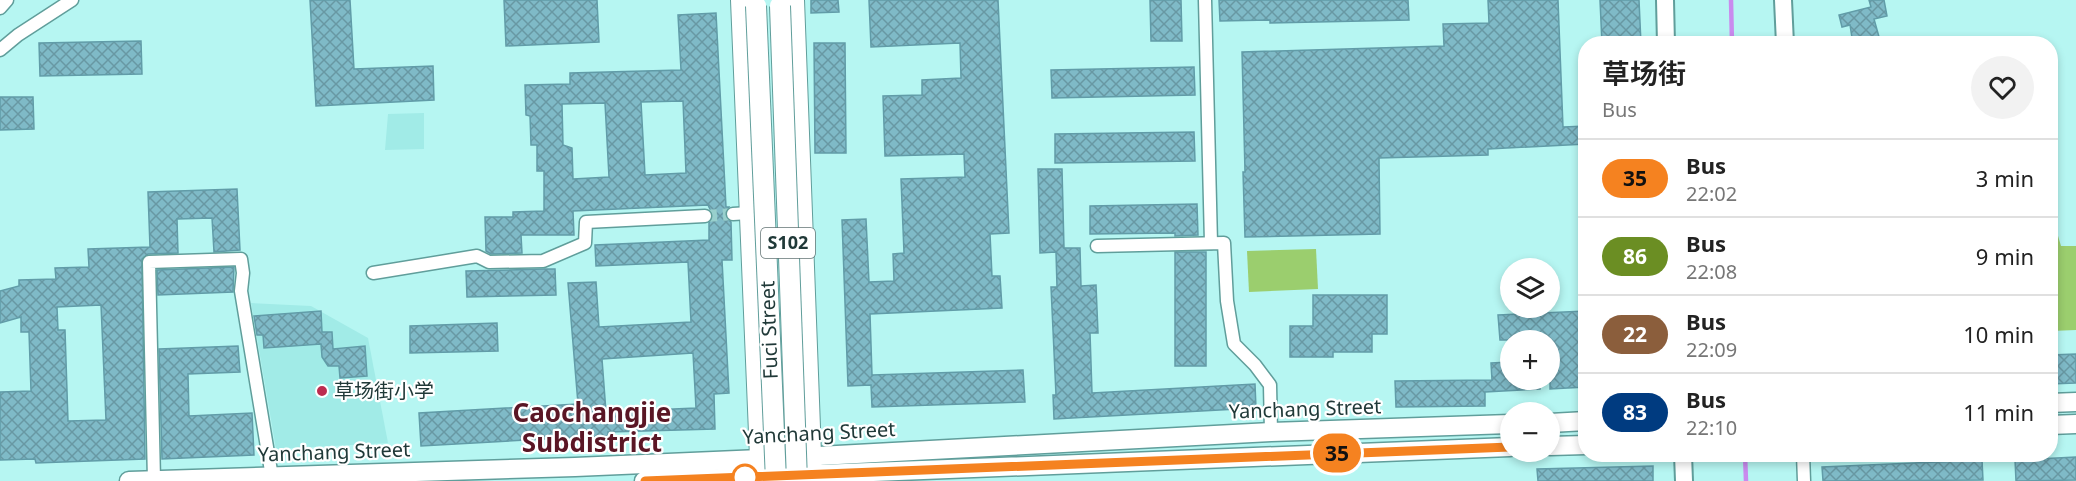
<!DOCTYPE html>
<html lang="en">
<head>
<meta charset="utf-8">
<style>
	body { margin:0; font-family:"Noto Sans","Noto Sans SC",sans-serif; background:#f2f2f2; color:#222; height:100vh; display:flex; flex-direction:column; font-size:22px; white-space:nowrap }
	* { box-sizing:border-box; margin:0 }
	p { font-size:20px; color:#767676 }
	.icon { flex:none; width:33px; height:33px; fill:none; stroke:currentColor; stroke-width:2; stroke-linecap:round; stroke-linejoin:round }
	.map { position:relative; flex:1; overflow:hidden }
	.panel { position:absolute; left:1578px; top:36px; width:480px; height:426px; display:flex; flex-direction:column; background:#fff; border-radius:24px; box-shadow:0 3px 9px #0003 }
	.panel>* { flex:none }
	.badge { padding:0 12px; border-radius:20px; font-size:21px; line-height:39px }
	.buttons { position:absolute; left:1500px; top:258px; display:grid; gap:12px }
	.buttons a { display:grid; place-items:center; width:60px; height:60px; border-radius:50%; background:#fff; box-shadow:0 3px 9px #0003; font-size:30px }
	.map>.badge { position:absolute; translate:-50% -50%; box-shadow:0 0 0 3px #fff }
	.round { display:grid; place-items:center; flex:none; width:63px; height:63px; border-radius:32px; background:#f2f2f2 }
	.summary { display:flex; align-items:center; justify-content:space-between; height:102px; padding:0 24px }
	h1 { font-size:28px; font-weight:600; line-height:45px }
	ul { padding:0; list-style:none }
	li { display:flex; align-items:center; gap:18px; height:78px; padding:0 24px; border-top:2px solid #e0e0e0 }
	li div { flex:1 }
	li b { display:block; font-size:22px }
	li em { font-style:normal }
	li .badge { min-width:66px; font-weight:700; text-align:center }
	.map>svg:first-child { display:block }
	.built { fill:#a1ebe7 }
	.green { fill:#9bce6e }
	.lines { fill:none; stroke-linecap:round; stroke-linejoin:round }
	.stream { stroke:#c98bee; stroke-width:4.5 }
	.building { fill:url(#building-cross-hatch); stroke:#619ca8; stroke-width:1.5; fill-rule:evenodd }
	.minor-tunnel { stroke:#98d0cd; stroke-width:12; stroke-dasharray:12 6; stroke-linecap:butt }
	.minor-casing { stroke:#609e9b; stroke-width:15 }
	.tertiary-casing { stroke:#609e9b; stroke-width:20 }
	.secondary-casing { stroke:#609e9b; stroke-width:21 }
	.primary-casing { stroke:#609e9b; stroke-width:22 }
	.minor { stroke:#fff; stroke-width:12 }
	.tertiary { stroke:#fff; stroke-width:16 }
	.secondary { stroke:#fff; stroke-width:18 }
	.primary { stroke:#fff; stroke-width:20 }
	.primary-bridge-casing { stroke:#609e9b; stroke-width:22; stroke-linecap:butt }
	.primary-bridge { stroke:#fff; stroke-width:20 }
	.line-casing { stroke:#fff; stroke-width:14 }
	.line { stroke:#f58220; stroke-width:9 }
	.poi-dot { fill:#bc2c4f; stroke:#fff; stroke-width:2 }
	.stop-dot { fill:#fff; stroke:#f58220; stroke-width:3 }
	.labels { text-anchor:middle; stroke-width:4.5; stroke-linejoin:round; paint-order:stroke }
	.shield { fill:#fff; stroke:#637474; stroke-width:1.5 }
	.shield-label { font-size:18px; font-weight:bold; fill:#203938 }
	.street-label { font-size:20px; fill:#203938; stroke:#fff }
	.poi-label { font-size:20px; fill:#203938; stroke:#fff; text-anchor:start }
	.district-label { font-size:26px; font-weight:bold; fill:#5a1625; stroke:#fff }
</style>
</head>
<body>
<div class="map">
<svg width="2076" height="481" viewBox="0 0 2076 481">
	<defs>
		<pattern id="building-cross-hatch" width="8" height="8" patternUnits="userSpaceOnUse" patternTransform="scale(1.5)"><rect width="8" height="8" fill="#7fbac7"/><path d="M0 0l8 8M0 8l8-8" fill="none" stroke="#6898a3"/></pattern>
	</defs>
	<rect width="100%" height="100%" fill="#b6f6f2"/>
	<g class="built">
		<path d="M424,113V149L385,150L388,114Z"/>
		<path d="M251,303L311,306L368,338L388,443L276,449Z"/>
	</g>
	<g class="green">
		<path d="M2051,212L2061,246H2076V330L2051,331Z"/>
		<path d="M1316,249L1318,289L1249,292L1247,251Z"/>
	</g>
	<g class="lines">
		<g class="stream">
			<path d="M1731,0L1732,44"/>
			<path d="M1745,454L1746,481"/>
		</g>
	</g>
	<g class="building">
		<path d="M310,0H350L354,69L433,66L434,100L316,106Z"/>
		<path d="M504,0H597L599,42L506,46Z"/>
		<path d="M811,0H838L839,12L811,13Z"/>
		<path d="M869,0H998L1009,233L990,234L992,276H1000L1002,308L870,314L872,375L1023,370L1025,402L872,407L871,385L848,386L842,220L866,219L869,282L894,281L893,254L904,253L901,179L965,177L964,154L885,156L883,96L922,95V80L961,78L960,43L871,47Z"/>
		<path d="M1150,0H1181L1182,41H1151Z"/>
		<path d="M1219,0H1408L1409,20L1270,23V20L1220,21Z"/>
		<path d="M1488,0H1558L1563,127L1586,126V144L1488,149V155L1379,158L1380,234L1245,237L1243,172H1245L1242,52L1444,46L1443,24L1489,23Z"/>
		<path d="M1600,0H1639L1641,44H1602Z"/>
		<path d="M1869,0H1884L1887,16L1874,19L1881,44H1853L1850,25L1842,27L1839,15L1871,7Z"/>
		<path d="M716,13L726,207H729L725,214L727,219L731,222L732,260H722L729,393L714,394L715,429L608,432V436L580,438V437L421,446L419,413L578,404L568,283L596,282L599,327L691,322L688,262L596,266L595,245L709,240V223L713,216L708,205L573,211L574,235H521L522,253L491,254L486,251L485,217H513V212L544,211V171H537V145H531L530,116L526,115L525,85L570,84V73L681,70L678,15ZM683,101L686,173L645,175L641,102ZM605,103L609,177L573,179L572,148L563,145L562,104ZM693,353L696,408L606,412L602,359Z"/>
		<path d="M141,41L142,74L40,76L39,43Z"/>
		<path d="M814,43H845L846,153H815Z"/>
		<path d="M1194,67L1195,95L1052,98L1051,70Z"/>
		<path d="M0,97H33L34,129L0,130Z"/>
		<path d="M1194,132L1195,161L1055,163V134Z"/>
		<path d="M1038,169H1062L1064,248H1080L1081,286L1096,285L1098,333H1090L1092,393L1255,384L1256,408L1054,419L1053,395H1056L1051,287H1057L1056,252L1040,253Z"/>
		<path d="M237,189L240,250L214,252L212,218L177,219L178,253L148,254L142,259L145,459L36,463L35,459L0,460V392L31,391L29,332H21V317L0,323V291L19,286V280L56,279L55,268L89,267L88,249L150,247L148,192ZM101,305L106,420L68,421L65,330H58L57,307Z"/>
		<path d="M1197,204L1198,235L1175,236V233L1090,234V206Z"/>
		<rect x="1175" y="252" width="31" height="114"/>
		<path d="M234,267L233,292L158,295L157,270Z"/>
		<path d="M545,269H555L556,295L467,297L466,271Z"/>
		<path d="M1313,295H1387V334H1372V352H1333V357H1290V326H1313Z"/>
		<path d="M321,311L322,332H332L333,349L365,346L367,376L340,378L339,366H328L322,357L321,344L264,348L263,335H257L254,316Z"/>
		<path d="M1586,311V387L1550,389V340H1500L1498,315Z"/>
		<path d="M497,323L498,351L410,353V326Z"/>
		<path d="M238,346L240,372L188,374L189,416L252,413L254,455L162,459L159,349Z"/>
		<path d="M2076,354V383L2050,384V355Z"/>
		<path d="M1510,362V380H1540V389L1485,392V406L1396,407L1395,381L1492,380L1491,363Z"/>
		<path d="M2076,457V480L2016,481L2015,460Z"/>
		<path d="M1982,460L1983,480L1823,481L1822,467Z"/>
		<path d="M1653,466V481H1538L1537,469Z"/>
	</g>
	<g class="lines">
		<path class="minor-tunnel" d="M705,216L733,214"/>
		<defs>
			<g id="minor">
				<path d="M1205,0L1211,243"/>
				<path d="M0,8L7,0"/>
				<path d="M0,50L18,35L72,0"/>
				<path d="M733,214L749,213"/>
				<path d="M1097,246L1224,243L1227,301L1234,344L1255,365L1270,385L1271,432"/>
				<path d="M373,273L477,256L489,262L543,261L585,243L586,222L705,216"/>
				<path d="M1803,454L1804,481"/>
				<path d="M154,480L149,262L241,259L243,273L241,291L272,477"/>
			</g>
			<g id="tertiary">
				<path d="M1665,0L1666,44"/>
				<path d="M1783,0L1785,44"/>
				<path d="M1683,454L1684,481"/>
			</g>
			<g id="secondary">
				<path d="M2050,403L2076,402"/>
				<path d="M1550,423L1586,421"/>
				<path d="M2050,425L2076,424"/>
				<path d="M1550,446L1586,445"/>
				<path d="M129,481L575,467L760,459L1271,432L1510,424"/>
				<path d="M644,481L1510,447"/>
			</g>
			<g id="primary">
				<path d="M741,0L761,481"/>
				<path d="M794,0L812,481"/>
			</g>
		</defs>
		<use href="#minor" class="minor-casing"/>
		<use href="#tertiary" class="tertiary-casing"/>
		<use href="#secondary" class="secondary-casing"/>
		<use href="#primary" class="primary-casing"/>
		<use href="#minor" class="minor"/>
		<use href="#tertiary" class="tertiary"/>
		<use href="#secondary" class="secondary"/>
		<use href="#primary" class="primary"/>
		<defs>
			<g id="primary-bridge">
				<path d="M756,6L776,481"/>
				<path d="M780,6L797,481"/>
			</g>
		</defs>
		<use href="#primary-bridge" class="primary-bridge-casing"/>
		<use href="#primary-bridge" class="primary-bridge"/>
	</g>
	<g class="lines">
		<defs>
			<path id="line" d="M645,481L1510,447"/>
		</defs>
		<use href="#line" class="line-casing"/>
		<use href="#line" class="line"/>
	</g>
	<circle class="poi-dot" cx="322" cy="391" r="6"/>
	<circle class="stop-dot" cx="745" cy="477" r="12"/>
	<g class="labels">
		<rect class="shield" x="761" y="228" width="54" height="30" rx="4.5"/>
		<g class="shield-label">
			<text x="788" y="249">S102</text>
		</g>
		<g class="street-label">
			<text transform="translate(769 330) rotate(-92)" y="7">Fuci Street</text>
			<text transform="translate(1305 409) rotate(-2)" y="7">Yanchang Street</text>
			<text transform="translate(819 433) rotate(-3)" y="7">Yanchang Street</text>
			<text transform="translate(334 452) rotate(-2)" y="7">Yanchang Street</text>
		</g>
		<g class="poi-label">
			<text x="334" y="398">草场街小学</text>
		</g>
		<g class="district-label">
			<text x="592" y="422">Caochangjie<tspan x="592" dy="30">Subdistrict</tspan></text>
		</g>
	</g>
</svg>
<div class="buttons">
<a><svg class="icon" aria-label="layers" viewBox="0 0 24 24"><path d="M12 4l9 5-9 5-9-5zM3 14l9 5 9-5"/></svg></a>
<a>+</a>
<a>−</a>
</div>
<b class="badge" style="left:1337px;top:453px;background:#f58220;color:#111">35</b>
<section class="panel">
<div class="summary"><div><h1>草场街</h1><p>Bus</p></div><a class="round"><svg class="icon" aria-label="heart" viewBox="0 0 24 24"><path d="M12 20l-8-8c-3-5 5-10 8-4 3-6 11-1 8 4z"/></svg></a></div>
<ul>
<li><span class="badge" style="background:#f58220;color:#111">35</span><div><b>Bus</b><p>22:02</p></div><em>3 min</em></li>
<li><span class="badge" style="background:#6b8e23;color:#fff">86</span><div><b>Bus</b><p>22:08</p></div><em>9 min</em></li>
<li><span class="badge" style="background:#8b5e3c;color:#fff">22</span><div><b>Bus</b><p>22:09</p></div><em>10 min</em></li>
<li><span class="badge" style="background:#003b80;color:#fff">83</span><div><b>Bus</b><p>22:10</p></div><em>11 min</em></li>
</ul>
</section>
</div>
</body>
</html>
